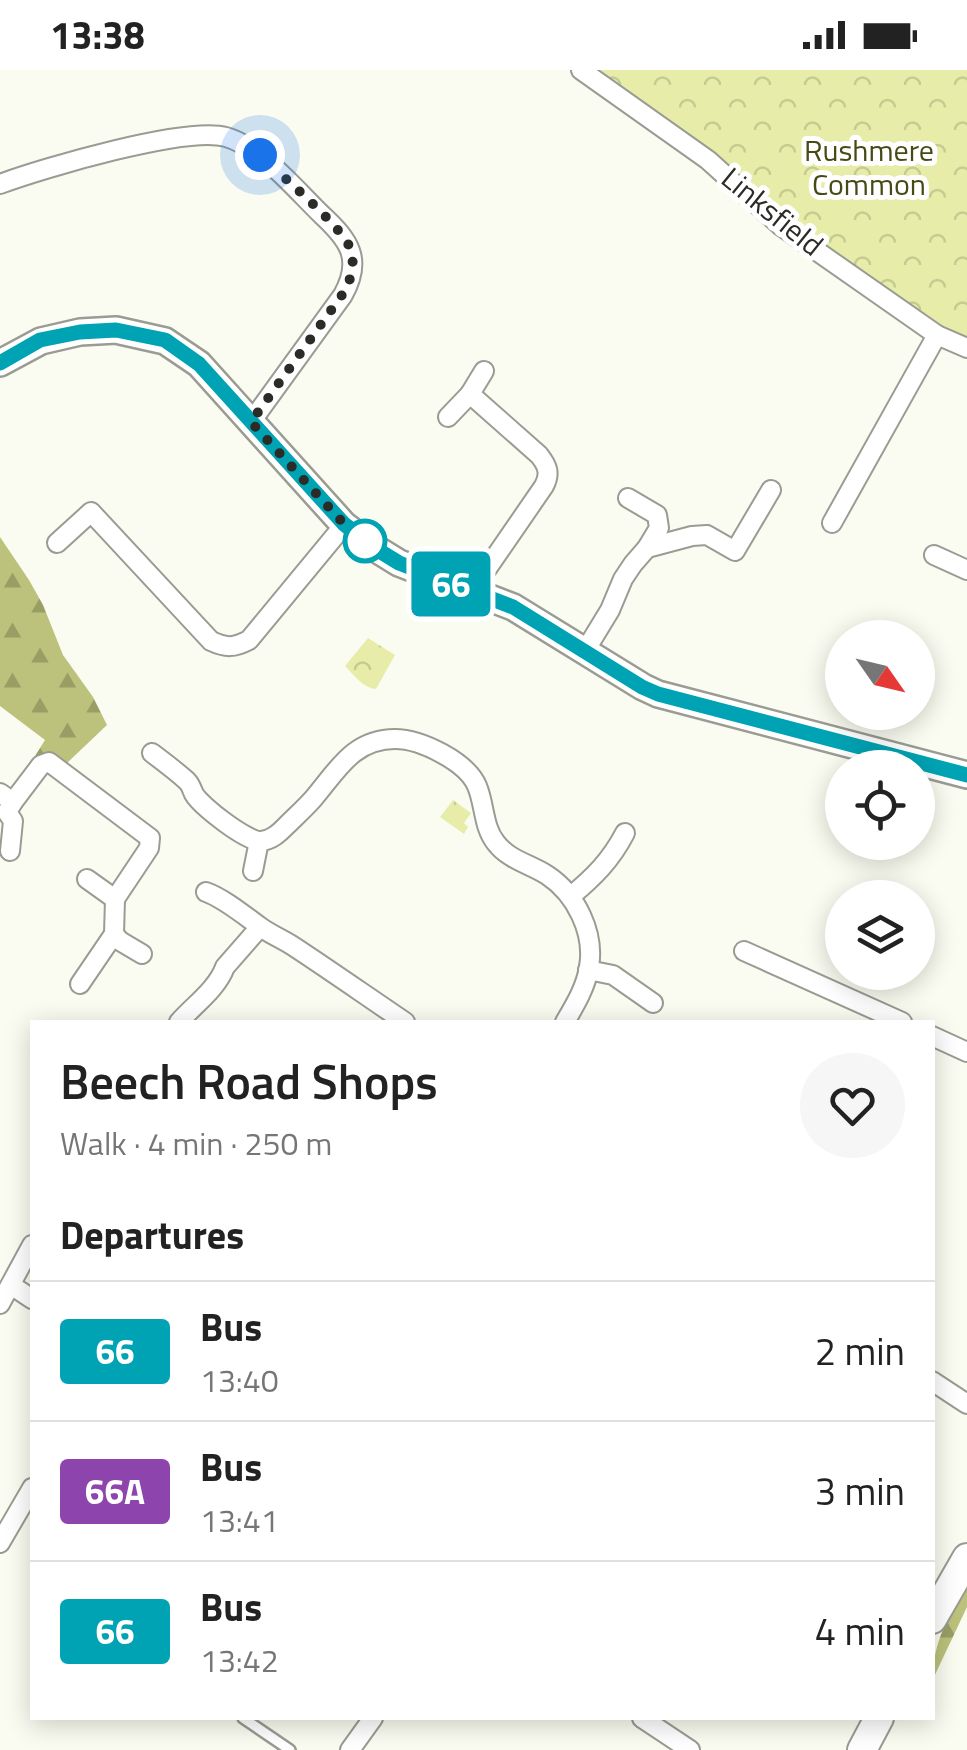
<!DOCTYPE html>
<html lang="en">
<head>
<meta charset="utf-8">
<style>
	body { margin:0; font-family:"Titillium Web",sans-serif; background:#f6f6f6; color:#222; height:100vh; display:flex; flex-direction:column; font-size:38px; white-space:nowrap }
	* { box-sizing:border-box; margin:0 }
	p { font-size:32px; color:#767676 }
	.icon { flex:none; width:55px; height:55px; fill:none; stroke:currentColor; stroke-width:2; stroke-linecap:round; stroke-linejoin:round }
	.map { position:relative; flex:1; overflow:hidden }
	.panel { position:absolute; left:30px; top:950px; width:905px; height:700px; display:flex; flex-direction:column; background:#fff; border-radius:0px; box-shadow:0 5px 25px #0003 }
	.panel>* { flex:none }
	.badge { padding:0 20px; border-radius:8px; font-size:35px; line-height:65px }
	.needle { width:65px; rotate:124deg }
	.controls { position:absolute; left:825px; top:550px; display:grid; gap:20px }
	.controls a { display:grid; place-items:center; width:110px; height:110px; border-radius:50%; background:#fff; box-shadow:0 5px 25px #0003; font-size:50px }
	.you { position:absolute; width:50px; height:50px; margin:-25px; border:8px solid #fff; border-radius:50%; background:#1a73e8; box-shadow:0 0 0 15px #1a73e833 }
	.map>.badge { position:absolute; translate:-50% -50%; box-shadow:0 0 0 5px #fff }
	h2 { padding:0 30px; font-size:38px; line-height:90px }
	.round { display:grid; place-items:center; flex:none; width:105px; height:105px; border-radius:52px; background:#f6f6f6 }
	.headline { display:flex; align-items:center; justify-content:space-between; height:170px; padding:0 30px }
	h1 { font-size:48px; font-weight:600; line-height:75px }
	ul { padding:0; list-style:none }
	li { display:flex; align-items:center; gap:30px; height:140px; padding:0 30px; border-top:2px solid #e0e0e0 }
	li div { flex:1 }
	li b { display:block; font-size:38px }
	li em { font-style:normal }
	li .badge { min-width:110px; font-weight:700; text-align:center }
	.status { display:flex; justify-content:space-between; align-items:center; height:70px; padding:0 50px; background:#fff; direction:ltr }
	.status svg { height:28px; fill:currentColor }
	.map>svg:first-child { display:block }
	.forest { fill:url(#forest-firs) }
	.park { fill:url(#park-crowns) }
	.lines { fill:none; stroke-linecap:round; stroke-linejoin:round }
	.lane-casing { stroke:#9a9b92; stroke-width:14 }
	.street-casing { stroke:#9a9b92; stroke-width:22 }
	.secondary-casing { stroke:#9a9b92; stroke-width:30 }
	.primary-casing { stroke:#9a9b92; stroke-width:32 }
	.lane { stroke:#fff; stroke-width:9 }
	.street { stroke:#fff; stroke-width:18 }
	.secondary { stroke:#fff; stroke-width:25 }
	.primary { stroke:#fff; stroke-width:28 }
	.line-casing { stroke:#fff; stroke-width:22 }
	.line { stroke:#00a3b4; stroke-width:15 }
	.walk { stroke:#2b2b27; stroke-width:10; stroke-dasharray:0 18 }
	.stop-dot { fill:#fff; stroke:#00a3b4; stroke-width:5 }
	.labels { text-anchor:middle; stroke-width:10; stroke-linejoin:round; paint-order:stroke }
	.park-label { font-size:30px; fill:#474a14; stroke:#fff }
	.street-label { font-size:30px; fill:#2b2b27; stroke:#fff }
</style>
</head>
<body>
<div class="status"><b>13:38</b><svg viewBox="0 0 49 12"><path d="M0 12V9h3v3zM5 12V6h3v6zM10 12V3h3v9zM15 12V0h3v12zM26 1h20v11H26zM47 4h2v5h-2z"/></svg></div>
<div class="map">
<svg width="967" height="1680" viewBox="0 0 967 1680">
	<defs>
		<pattern id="forest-firs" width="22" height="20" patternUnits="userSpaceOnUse" patternTransform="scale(2.5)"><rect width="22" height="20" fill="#bcc27b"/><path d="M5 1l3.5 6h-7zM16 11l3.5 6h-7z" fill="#999e65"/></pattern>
		<pattern id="park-crowns" width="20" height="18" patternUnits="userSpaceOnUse" patternTransform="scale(2.5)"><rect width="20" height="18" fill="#e7eda9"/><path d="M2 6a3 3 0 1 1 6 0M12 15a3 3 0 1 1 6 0" fill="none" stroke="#c6cb91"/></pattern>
	</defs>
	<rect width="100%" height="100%" fill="#fafcf1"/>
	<g class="forest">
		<path d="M0,467L29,510L43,535L63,585L93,627L107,655L67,693C57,685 49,682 37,688L35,686L45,670L0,636Z"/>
		<path d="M967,1513V1537L933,1609C932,1573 950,1544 967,1513Z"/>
	</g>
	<g class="park">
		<path d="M581,0H967V279L937,265Z"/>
		<path d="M368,568L395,585L376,619C363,618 354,605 345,596Z"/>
		<path d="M453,730L471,743L464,753L468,757L464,764L440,747Z"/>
	</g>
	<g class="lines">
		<defs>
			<path id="lane" d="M243,1648L290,1680"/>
			<g id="street">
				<path d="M581,0L708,90L781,156L937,265L967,278"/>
				<path d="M0,114C43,98 186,56 226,67C261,77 296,120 322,145C349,170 363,189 343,225L251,352"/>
				<path d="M448,347L470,324"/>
				<path d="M628,428L657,445L659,458L647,478"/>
				<path d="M832,453L937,265"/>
				<path d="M57,473L91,442L211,571C226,578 234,578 249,570L344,455"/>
				<path d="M934,485L967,500"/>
				<path d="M475,522L480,509L544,416C551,403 547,395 539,385L470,324L484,301"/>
				<path d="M585,581L610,540L623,509L633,494L647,478L692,466L707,465L735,481L771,420"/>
				<path d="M152,683C164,692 176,701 187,711C191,715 192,720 194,724C201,736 247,772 261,771C272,770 279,763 286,756C295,747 305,738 313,729C337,701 353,669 395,669C421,669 467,692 477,716C485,735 483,757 496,773C509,790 530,794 547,805C576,824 595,863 589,897C586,917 575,935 565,952"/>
				<path d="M0,723L13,732L41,695L49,692L150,768L149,778L115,829L114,864L120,871L142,884"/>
				<path d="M10,781L13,751L7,742L13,732"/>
				<path d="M253,801L259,771"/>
				<path d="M87,809L115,829"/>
				<path d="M206,822C223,828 244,845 259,856C270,864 282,869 293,876C331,901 368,927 405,952"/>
				<path d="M571,826C594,807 611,790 625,763"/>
				<path d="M744,881L902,952"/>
				<path d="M588,900L613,905L653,933"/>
				<path d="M80,914L114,864"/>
				<path d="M179,952C194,935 217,919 225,897L260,857"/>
				<path d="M932,966L967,982"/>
				<path d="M11,1215L32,1229"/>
				<path d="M0,1234L32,1175"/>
				<path d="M932,1311L967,1334"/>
				<path d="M0,1473L32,1418"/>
				<path d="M642,1648L690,1680"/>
				<path d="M350,1680L373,1648"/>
			</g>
			<path id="secondary" d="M0,293L41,271L80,262L116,260L165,271L199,294L344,455L373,477L399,493L513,537L643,617L658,624L967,705"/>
			<g id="primary">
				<path d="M932,1549L967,1488"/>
				<path d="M862,1680L879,1648"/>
			</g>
		</defs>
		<use href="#lane" class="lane-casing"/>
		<use href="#street" class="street-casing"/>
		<use href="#secondary" class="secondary-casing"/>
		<use href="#primary" class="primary-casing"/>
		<use href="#lane" class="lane"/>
		<use href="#street" class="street"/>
		<use href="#secondary" class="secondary"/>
		<use href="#primary" class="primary"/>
	</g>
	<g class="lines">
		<defs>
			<path id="line" d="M0,293L40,270L80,262L116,260L165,270L199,294L344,454L373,477L399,493L513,537L642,617L658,624L967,705"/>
		</defs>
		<use href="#line" class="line-casing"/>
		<use href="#line" class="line"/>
		<path class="walk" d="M260,85C280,105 341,155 350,178C356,194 351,211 342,225L251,352L344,454L373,477L365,471"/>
	</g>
	<circle class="stop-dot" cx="365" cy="471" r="20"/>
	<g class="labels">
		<g class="park-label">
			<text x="869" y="91">Rushmere<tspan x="869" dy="34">Common</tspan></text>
		</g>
		<g class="street-label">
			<text transform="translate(772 142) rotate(39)" y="10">Linksfield</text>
		</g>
	</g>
</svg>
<div class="controls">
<a><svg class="needle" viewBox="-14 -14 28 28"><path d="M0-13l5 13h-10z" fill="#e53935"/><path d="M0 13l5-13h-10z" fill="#767676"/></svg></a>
<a><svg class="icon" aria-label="locate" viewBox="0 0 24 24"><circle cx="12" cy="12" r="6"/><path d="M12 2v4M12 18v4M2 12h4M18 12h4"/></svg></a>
<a><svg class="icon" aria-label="layers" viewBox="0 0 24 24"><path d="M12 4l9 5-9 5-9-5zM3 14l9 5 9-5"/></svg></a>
</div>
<div class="you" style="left:260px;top:85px"></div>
<b class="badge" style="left:451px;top:514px;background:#00a3b4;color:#fff">66</b>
<section class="panel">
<div class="headline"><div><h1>Beech Road Shops</h1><p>Walk · 4 min · 250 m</p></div><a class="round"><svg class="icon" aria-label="heart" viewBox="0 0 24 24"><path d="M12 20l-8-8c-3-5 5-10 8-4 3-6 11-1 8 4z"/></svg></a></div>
<h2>Departures</h2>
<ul>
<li><span class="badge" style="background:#00a3b4;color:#fff">66</span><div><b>Bus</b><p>13:40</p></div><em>2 min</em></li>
<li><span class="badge" style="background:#8e44ad;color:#fff">66A</span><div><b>Bus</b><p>13:41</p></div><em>3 min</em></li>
<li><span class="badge" style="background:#00a3b4;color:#fff">66</span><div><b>Bus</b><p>13:42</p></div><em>4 min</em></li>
</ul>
</section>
</div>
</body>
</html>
